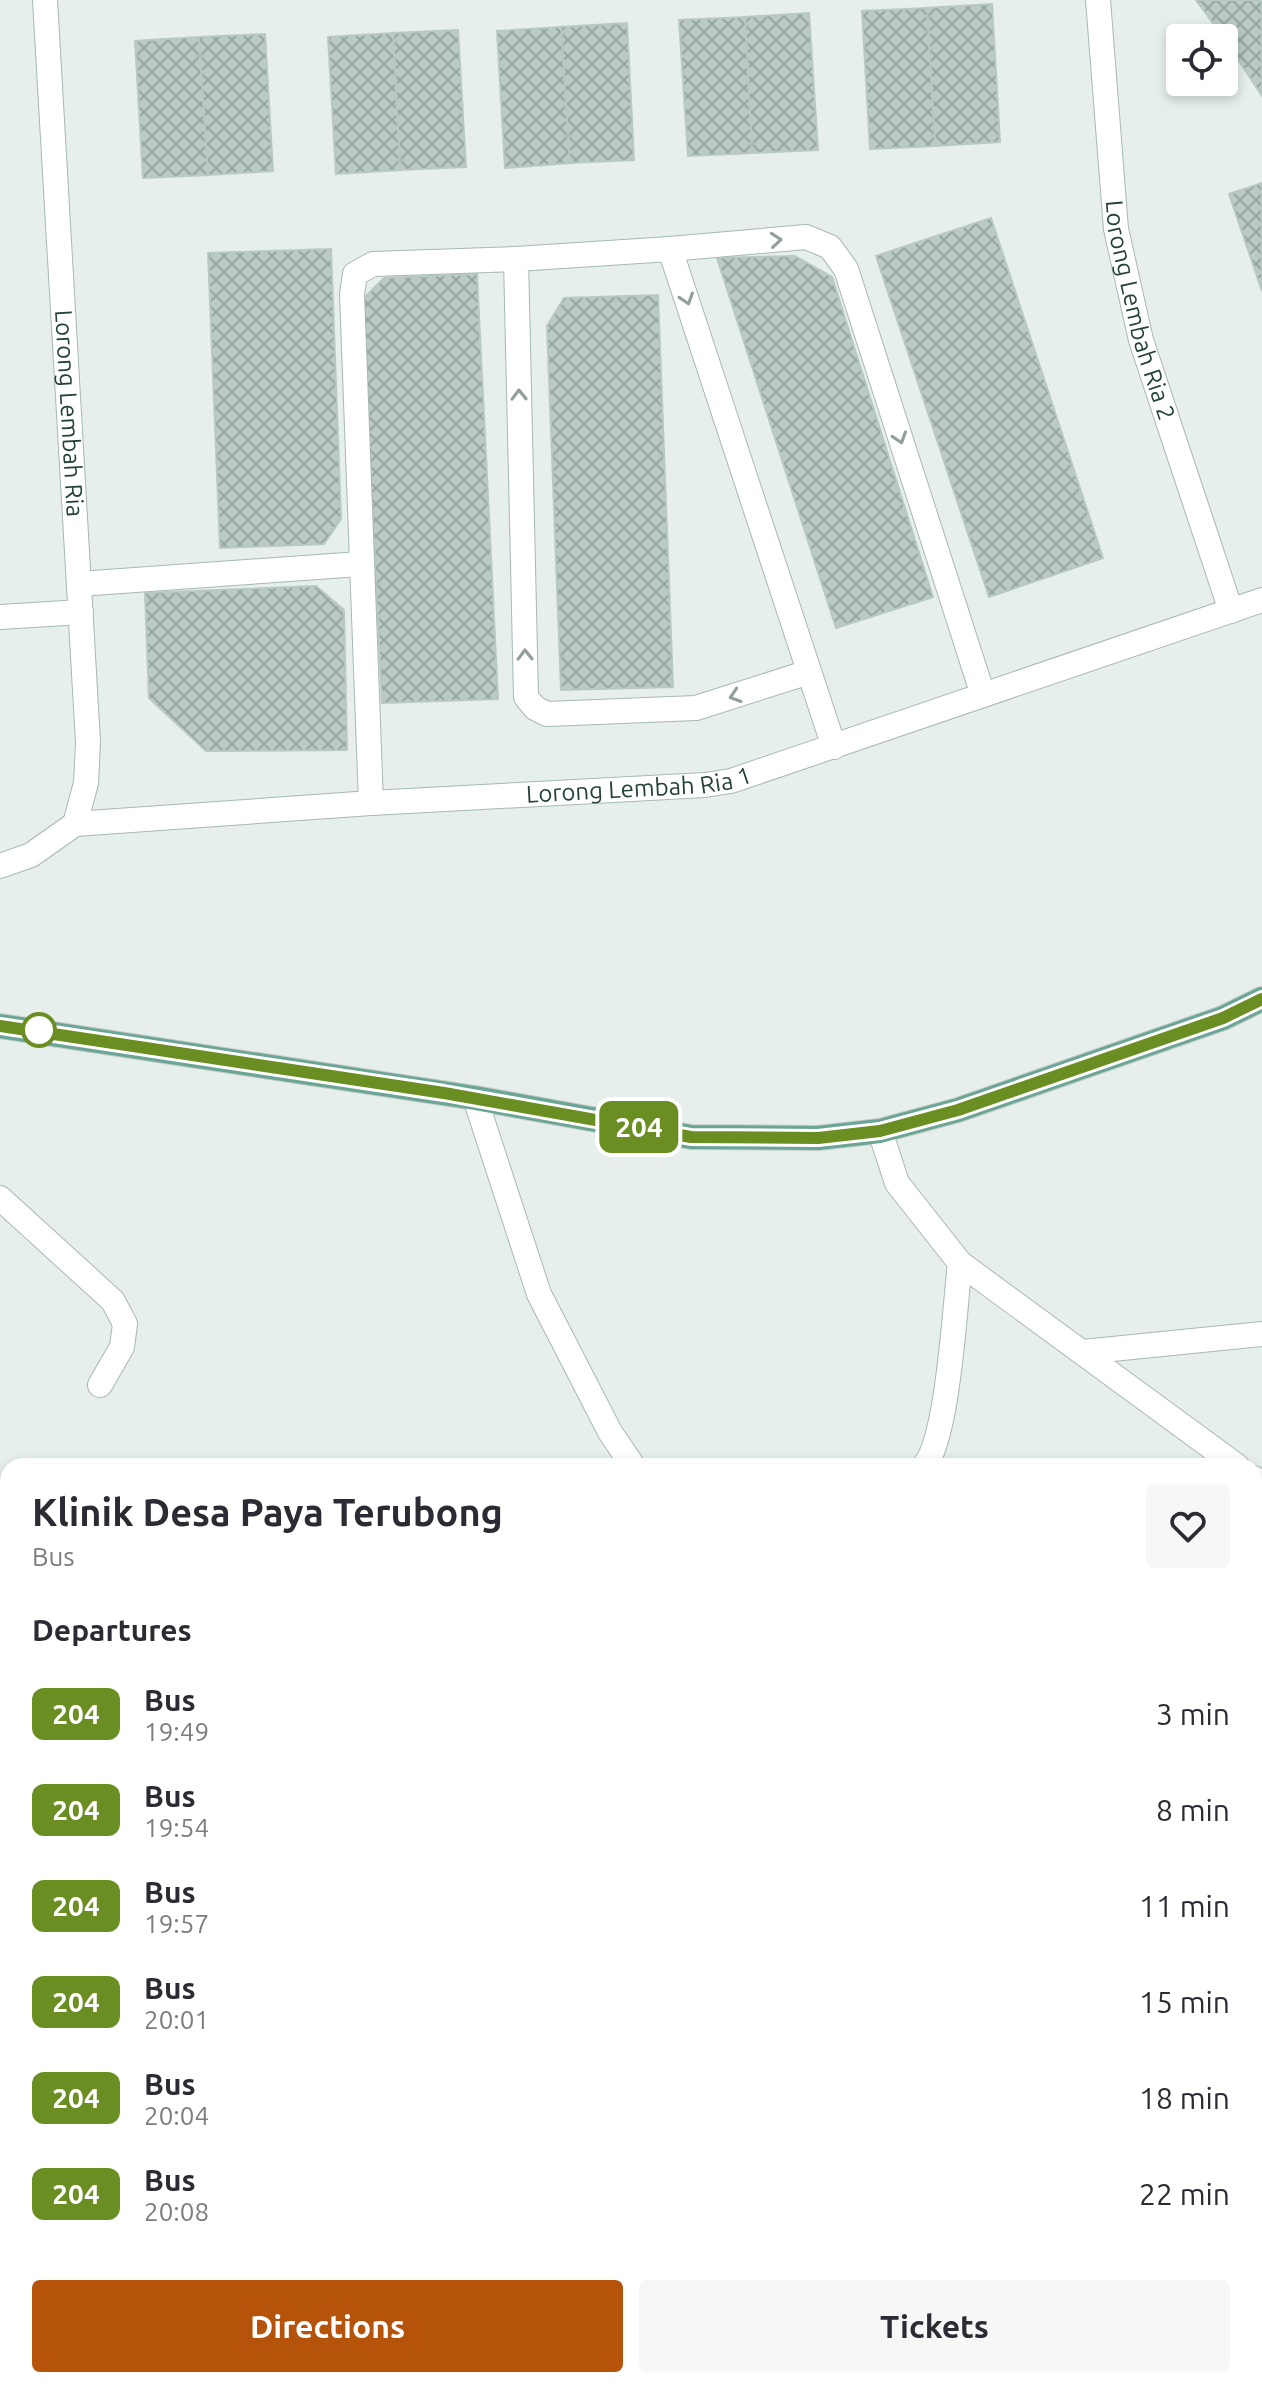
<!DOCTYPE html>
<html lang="en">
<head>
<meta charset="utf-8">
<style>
	body { margin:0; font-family:Ubuntu,sans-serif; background:#f7f7f7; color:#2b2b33; height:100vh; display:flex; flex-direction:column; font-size:30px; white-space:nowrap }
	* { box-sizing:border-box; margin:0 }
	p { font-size:26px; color:#7c7c81 }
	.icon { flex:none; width:44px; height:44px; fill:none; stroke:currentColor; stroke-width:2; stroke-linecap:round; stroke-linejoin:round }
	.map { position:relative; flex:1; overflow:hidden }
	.panel { position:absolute; left:0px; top:1458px; width:1262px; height:930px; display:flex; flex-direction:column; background:#fff; border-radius:24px 24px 0 0; box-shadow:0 4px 12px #0003 }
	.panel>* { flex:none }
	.badge { padding:0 16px; border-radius:12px; font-size:28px; line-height:52px }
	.buttons { position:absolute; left:1166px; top:24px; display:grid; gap:16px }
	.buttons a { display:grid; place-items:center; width:72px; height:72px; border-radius:8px; background:#fff; box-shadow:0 4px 12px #0003; font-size:40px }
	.map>.badge { position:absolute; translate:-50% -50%; box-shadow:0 0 0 4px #fff }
	h2 { padding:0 32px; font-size:30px; line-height:72px }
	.round { display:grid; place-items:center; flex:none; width:84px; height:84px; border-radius:8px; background:#f7f7f7 }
	.summary { display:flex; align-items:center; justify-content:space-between; height:136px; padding:0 32px }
	h1 { font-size:38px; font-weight:600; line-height:60px }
	.action { display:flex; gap:16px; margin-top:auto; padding:16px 32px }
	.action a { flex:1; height:92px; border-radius:8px; background:#b45309; color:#fff; font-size:32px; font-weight:600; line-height:92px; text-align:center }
	.action a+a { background:#f7f7f7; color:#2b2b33 }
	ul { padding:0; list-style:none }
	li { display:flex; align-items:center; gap:24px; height:96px; padding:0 32px }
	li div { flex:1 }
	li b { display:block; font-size:30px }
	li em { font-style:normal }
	li .badge { min-width:88px; font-weight:700; text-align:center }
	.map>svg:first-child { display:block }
	.building { fill:url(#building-cross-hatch); stroke:#b8c9c2; stroke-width:2 }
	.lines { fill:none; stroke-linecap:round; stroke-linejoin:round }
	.minor-casing { stroke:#a8b8b2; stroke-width:26 }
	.major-casing { stroke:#c2cac8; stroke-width:26 }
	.minor { stroke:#fff; stroke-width:24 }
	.major { stroke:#6aa596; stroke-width:24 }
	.oneway { stroke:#92a09c }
	.line-casing { stroke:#fff; stroke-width:18 }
	.line { stroke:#6b8e23; stroke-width:12 }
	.stop-dot { fill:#fff; stroke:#6b8e23; stroke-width:4 }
	.labels { text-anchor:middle; stroke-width:8; stroke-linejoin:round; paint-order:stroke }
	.street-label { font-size:24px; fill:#24423a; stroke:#f7fbf9 }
</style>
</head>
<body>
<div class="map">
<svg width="1262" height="2387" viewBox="0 0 1262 2387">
	<defs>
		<pattern id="building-cross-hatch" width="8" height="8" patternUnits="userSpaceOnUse" patternTransform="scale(2)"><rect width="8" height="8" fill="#bbcac4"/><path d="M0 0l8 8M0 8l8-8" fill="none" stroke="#98a6a0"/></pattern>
	</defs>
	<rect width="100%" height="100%" fill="#e6efeb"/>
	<g class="building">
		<path d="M1196,0H1262V96L1224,38Z"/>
		<path d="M992,4L1000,142L935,146L927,8Z"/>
		<path d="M927,8L935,146L870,149L862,11Z"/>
		<path d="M809,13L818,150L752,153L745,17Z"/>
		<path d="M745,17L752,153L688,156L679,20Z"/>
		<path d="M627,23L634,160L570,163L561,27Z"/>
		<path d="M561,27L570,163L505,168L497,31Z"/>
		<path d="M458,30L466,167L400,170L393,33Z"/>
		<path d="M393,33L400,170L336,174L328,37Z"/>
		<path d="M265,34L273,171L208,175L199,37Z"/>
		<path d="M199,37L208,175L143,178L135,41Z"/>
		<path d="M1262,183V291L1229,194Z"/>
		<path d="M991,218L1103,558L989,597L876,256Z"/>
		<path d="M331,249L341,519L324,544L220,548L208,253Z"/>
		<path d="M795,256L832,277L933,597L836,628L717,258Z"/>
		<path d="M477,274L498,699L382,703L362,300L384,278Z"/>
		<path d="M658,295L673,687L561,690L547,326L564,298Z"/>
		<path d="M316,586L344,610L347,750L206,751L149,698L145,593Z"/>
	</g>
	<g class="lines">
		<defs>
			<g id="minor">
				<path id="s1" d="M45,0L88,742L86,783L75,824"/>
				<path id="s2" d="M1098,0L1116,229L1141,340L1231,611"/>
				<path d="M670,249L806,237L830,247L846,269L983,695"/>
				<path d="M79,584L360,564"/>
				<path d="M0,617L81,612"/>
				<path d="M809,672L696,708L547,714L535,708L526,697L516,259L670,249L834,747"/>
				<path d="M371,803L352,294L355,274L373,264L516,259"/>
				<path id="s3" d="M0,866L31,855L75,824L371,803L705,785L731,781L1262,600"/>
				<path d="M475,1098L539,1294L610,1432L633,1466"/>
				<path d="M880,1131L897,1183L960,1263L1237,1466"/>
				<path d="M0,1198L113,1301L125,1324L122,1347L100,1385"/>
				<path d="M1083,1352L1262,1334"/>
				<path d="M924,1466C948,1440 955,1304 960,1263"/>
				<path d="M1254,1478L1262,1484"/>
				<path d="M0,1777L8,1794"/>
				<path d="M1254,2143L1262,2148"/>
				<path d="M1254,2335L1262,2330"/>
				<path d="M92,2380L96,2387"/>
				<path d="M0,2383L31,2384L62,2380"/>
				<path d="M709,2387L716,2380"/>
				<path d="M1156,2387L1169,2380"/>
			</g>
			<path id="major" d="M0,1026L475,1098L691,1137L818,1138L880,1131L958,1110L1223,1018L1262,999"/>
		</defs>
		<use href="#minor" class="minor-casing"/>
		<use href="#major" class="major-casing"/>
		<use href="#minor" class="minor"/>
		<use href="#major" class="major"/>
	</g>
	<defs><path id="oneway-chevron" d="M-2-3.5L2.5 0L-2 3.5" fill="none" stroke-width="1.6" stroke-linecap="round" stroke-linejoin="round" transform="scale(2)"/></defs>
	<g class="oneway">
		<use href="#oneway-chevron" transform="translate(776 240) rotate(-5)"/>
		<use href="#oneway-chevron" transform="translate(687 299) rotate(72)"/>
		<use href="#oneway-chevron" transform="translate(519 395) rotate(-91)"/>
		<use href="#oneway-chevron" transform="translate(900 438) rotate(72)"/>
		<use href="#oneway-chevron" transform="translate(525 655) rotate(-91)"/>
		<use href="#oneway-chevron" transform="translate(735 696) rotate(162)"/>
	</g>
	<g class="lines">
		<defs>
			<path id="line" d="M0,1026L444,1093L691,1137L818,1138L880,1131L958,1110L1223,1018L1262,999"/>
		</defs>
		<use href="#line" class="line-casing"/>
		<use href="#line" class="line"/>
	</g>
	<circle class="stop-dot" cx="39" cy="1030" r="16"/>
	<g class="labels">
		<g class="street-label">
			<text dy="8" stroke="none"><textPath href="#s2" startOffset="314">Lorong Lembah Ria 2</textPath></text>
			<text dy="8" stroke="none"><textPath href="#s1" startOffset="414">Lorong Lembah Ria</textPath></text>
			<text dy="8" stroke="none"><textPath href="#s3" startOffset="652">Lorong Lembah Ria 1</textPath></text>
		</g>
	</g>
</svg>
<div class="buttons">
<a><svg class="icon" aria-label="locate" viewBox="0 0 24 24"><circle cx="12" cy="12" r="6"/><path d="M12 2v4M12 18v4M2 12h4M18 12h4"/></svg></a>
</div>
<b class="badge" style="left:639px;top:1127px;background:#6b8e23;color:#fff">204</b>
<section class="panel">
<div class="summary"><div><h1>Klinik Desa Paya Terubong</h1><p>Bus</p></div><a class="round"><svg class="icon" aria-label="heart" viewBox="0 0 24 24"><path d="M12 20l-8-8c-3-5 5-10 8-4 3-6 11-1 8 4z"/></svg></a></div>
<h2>Departures</h2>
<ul>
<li><span class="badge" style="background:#6b8e23;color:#fff">204</span><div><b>Bus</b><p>19:49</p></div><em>3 min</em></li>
<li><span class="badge" style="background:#6b8e23;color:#fff">204</span><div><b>Bus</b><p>19:54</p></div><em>8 min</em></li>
<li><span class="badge" style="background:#6b8e23;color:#fff">204</span><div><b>Bus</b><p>19:57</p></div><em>11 min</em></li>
<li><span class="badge" style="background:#6b8e23;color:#fff">204</span><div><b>Bus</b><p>20:01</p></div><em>15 min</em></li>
<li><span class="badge" style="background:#6b8e23;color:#fff">204</span><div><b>Bus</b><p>20:04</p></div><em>18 min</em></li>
<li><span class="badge" style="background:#6b8e23;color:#fff">204</span><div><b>Bus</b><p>20:08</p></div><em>22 min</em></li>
</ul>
<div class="action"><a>Directions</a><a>Tickets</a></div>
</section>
</div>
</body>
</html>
